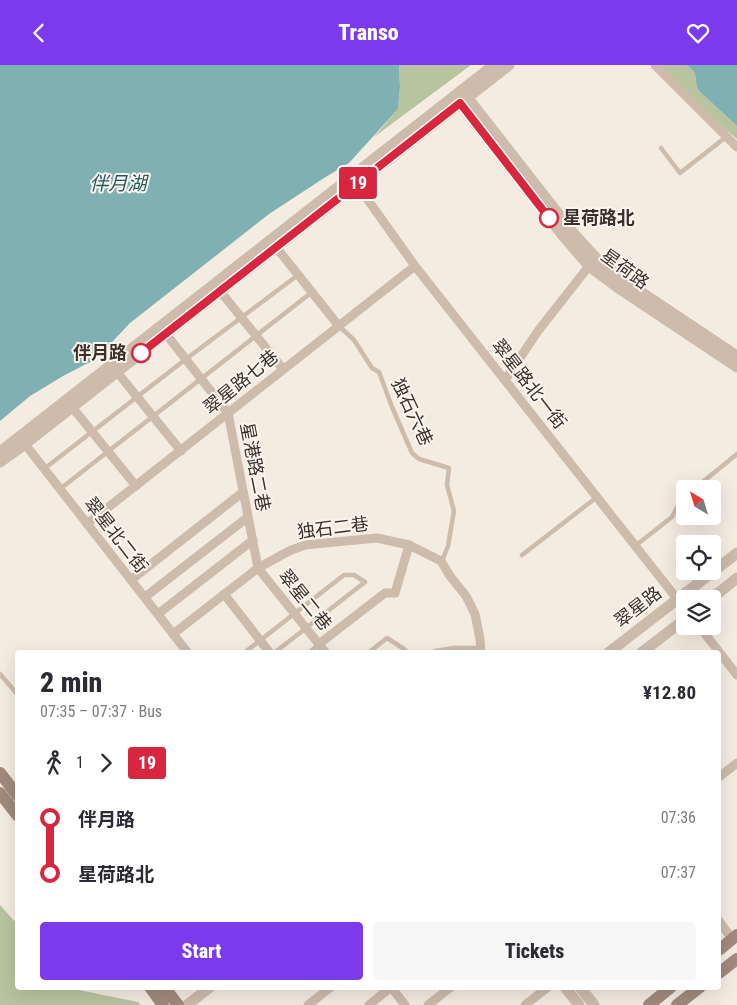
<!DOCTYPE html>
<html lang="en">
<head>
<meta charset="utf-8">
<style>
	body { margin:0; font-family:"Roboto Condensed","Noto Sans SC",sans-serif; background:#f7f7f7; color:#2b2b33; height:100vh; display:flex; flex-direction:column; font-size:19px; white-space:nowrap }
	* { box-sizing:border-box; margin:0 }
	p { font-size:16px; color:#7c7c81 }
	.icon { flex:none; width:28px; height:28px; fill:none; stroke:currentColor; stroke-width:2; stroke-linecap:round; stroke-linejoin:round }
	.map { position:relative; flex:1; overflow:hidden }
	.panel { position:absolute; left:15px; top:585px; width:706px; height:340px; display:flex; flex-direction:column; background:#fff; border-radius:5px; box-shadow:0 5px 20px #0002 }
	.panel>* { flex:none }
	.badge { padding:0 10px; border-radius:4px; font-size:18px; line-height:32px }
	.needle { width:32px; rotate:322deg }
	.buttons { position:absolute; left:676px; top:415px; display:grid; gap:10px }
	.buttons a { display:grid; place-items:center; width:45px; height:45px; border-radius:5px; background:#fff; box-shadow:0 5px 20px #0002; font-size:25px }
	.map>.badge { position:absolute; translate:-50% -50%; box-shadow:0 0 0 2px #fff }
	.legs { display:flex; align-items:center; gap:8px; height:55px; padding:0 25px; font-size:16px }
	.legs p { margin-inline-start:auto }
	.overview { display:flex; align-items:center; justify-content:space-between; height:85px; padding:0 25px }
	h1 { font-size:28px; font-weight:800; line-height:38px }
	.primary-button { display:flex; gap:10px; margin-top:auto; padding:10px 25px }
	.primary-button a { flex:1; height:58px; border-radius:5px; background:#7c3aed; color:#fff; font-size:20px; font-weight:800; line-height:58px; text-align:center }
	.primary-button a+a { background:#f7f7f7; color:#2b2b33 }
	ul { padding:0 25px; list-style:none }
	li { display:flex; align-items:center; gap:18px; height:55px; font-size:19px }
	li i { display:grid; place-items:center; width:8px; height:100%; margin:0 6px; background:currentColor }
	li i::after { content:''; width:12px; height:12px; margin:-6px; border:4px solid; border-radius:50%; background:#fff }
	li p { margin-inline-start:auto }
	li:first-child i { background:linear-gradient(#0000 50%,currentColor 0) }
	li:last-child i { background:linear-gradient(currentColor 50%,#0000 0) }
	header { display:flex; justify-content:space-between; align-items:center; height:65px; padding:0 25px; background:#7c3aed; color:#fff; font-size:22px; font-weight:800 }
	.map>svg:first-child { display:block }
	.green { fill:#b8c4a0 }
	.water { fill:#7fb0b2 }
	.lines { fill:none; stroke-linecap:round; stroke-linejoin:round }
	.service { stroke:#cdbbac; stroke-width:4.5 }
	.minor { stroke:#cdbbac; stroke-width:9 }
	.tertiary { stroke:#cdbbac; stroke-width:11 }
	.secondary { stroke:#a18a7d; stroke-width:12 }
	.line-1-casing { stroke:#fff; stroke-width:11 }
	.line-1 { stroke:#d7263d; stroke-width:8 }
	.stop-1-dot { fill:#fff; stroke:#d7263d; stroke-width:2.5 }
	.labels { text-anchor:middle; stroke-width:4; stroke-linejoin:round; paint-order:stroke }
	.stop-label { font-size:18px; font-weight:bold; fill:#3b302b; stroke:#fbf5ee; text-anchor:start }
	.street-label { font-size:18px; fill:#3b302b; stroke:#fbf5ee }
	.water-label { font-size:19px; font-style:italic; fill:#1f5a5e; stroke:#fbf5ee }
</style>
</head>
<body>
<header><svg class="icon" aria-label="back" viewBox="0 0 24 24"><path d="M15 5l-7 7 7 7"/></svg>Transo<svg class="icon" aria-label="heart" viewBox="0 0 24 24"><path d="M12 20l-8-8c-3-5 5-10 8-4 3-6 11-1 8 4z"/></svg></header>
<div class="map">
<svg width="737" height="940" viewBox="0 0 737 940">
	<rect width="100%" height="100%" fill="#f4ebe1"/>
	<g class="green">
		<path d="M399,0H471L374,72L398,44L400,22Z"/>
		<path d="M656,0H686C700,8 693,15 699,26L737,61V74L678,24Z"/>
		<path d="M0,840L17,859L18,922L76,923L79,925L138,937L141,940H0Z"/>
	</g>
	<g class="water">
		<path d="M0,0H399L400,22L398,44L349,98L324,113L269,149L130,258L96,294L63,311L30,331L0,356Z"/>
		<path d="M686,0H737V61L699,26C693,15 700,8 686,0Z"/>
	</g>
	<g class="lines">
		<g class="service">
			<path d="M661,83L680,108L726,72"/>
			<path d="M339,261L354,275L372,303L379,307L392,342L412,388L419,394L449,403L447,420L454,446L448,481L442,496"/>
			<path d="M44,404L186,294L298,210"/>
			<path d="M60,424L312,227"/>
			<path d="M694,424L737,389"/>
			<path d="M635,481L672,452L682,433L685,431"/>
			<path d="M522,490L597,432"/>
			<path d="M244,588L344,510H354L365,517L274,588"/>
			<path d="M309,588L319,579"/>
			<path d="M368,588L387,573L404,584L408,588"/>
			<path d="M432,588L435,586L454,583H480"/>
			<path d="M0,609L18,630"/>
		</g>
		<g class="minor">
			<path d="M655,0L737,82"/>
			<path d="M353,114L415,201L685,544"/>
			<path d="M276,182L338,260"/>
			<path d="M220,226L283,304"/>
			<path d="M166,269L228,348L258,503L326,588"/>
			<path d="M117,307L181,386"/>
			<path d="M505,315L538,266L589,201"/>
			<path d="M72,342L136,421"/>
			<path d="M21,374L188,588"/>
			<path d="M87,459L415,201"/>
			<path d="M131,515L243,427"/>
			<path d="M224,529L270,588"/>
			<path d="M145,532L248,452"/>
			<path d="M158,549L253,475"/>
			<path d="M699,561L737,610"/>
			<path d="M173,569L258,503L289,486L305,480L377,473L409,480L441,496L450,511L466,531L475,549L480,574L481,588"/>
			<path d="M319,579L385,528H395L409,480"/>
			<path d="M719,712L737,698"/>
			<path d="M719,856L732,874"/>
			<path d="M391,922L405,940"/>
			<path d="M308,940L331,922"/>
			<path d="M369,940L391,922"/>
			<path d="M428,940L451,922"/>
			<path d="M525,940L548,922"/>
		</g>
		<g class="tertiary">
			<path d="M463,27L574,169L596,193L632,221L737,291"/>
			<path d="M456,33L565,173L589,201L620,224L737,302"/>
			<path d="M0,387L494,0"/>
			<path d="M0,397L25,379L509,0"/>
			<path d="M711,534L737,513"/>
			<path d="M608,588L737,488"/>
			<path d="M641,588L685,554"/>
			<path d="M565,922L579,940"/>
			<path d="M580,922L594,940"/>
			<path d="M187,940L210,922"/>
		</g>
		<g class="secondary">
			<path d="M0,708L18,731"/>
			<path d="M0,728L18,751"/>
			<path d="M719,885L737,870"/>
			<path d="M719,908L737,894"/>
			<path d="M150,922L163,940"/>
			<path d="M164,922L178,940"/>
			<path d="M649,940L671,922"/>
			<path d="M677,940L700,922"/>
		</g>
	</g>
	<g class="lines">
		<defs>
			<path id="line-1" d="M141,288L460,38L549,153"/>
		</defs>
		<use href="#line-1" class="line-1-casing"/>
		<use href="#line-1" class="line-1"/>
	</g>
	<g class="stop-1-dot">
		<circle cx="549" cy="153" r="9"/>
		<circle cx="141" cy="288" r="9"/>
	</g>
	<g class="labels">
		<g class="stop-label">
			<text x="563" y="159">星荷路北</text>
			<text x="127" y="294" text-anchor="end">伴月路</text>
		</g>
		<g class="street-label">
			<text transform="translate(625 204) rotate(36)" y="6">星荷路</text>
			<text transform="translate(241 317) rotate(-39)" y="6">翠星路七巷</text>
			<text transform="translate(529 319) rotate(52)" y="6">翠星路北一街</text>
			<text transform="translate(412 347) rotate(65)" y="6">独石六巷</text>
			<text transform="translate(255 402) rotate(79)" y="6">星港路二巷</text>
			<text transform="translate(333 463) rotate(-7)" y="6">独石二巷</text>
			<text transform="translate(116 470) rotate(52)" y="6">翠星北二街</text>
			<text transform="translate(305 535) rotate(51)" y="6">翠星二巷</text>
			<text transform="translate(638 542) rotate(-38)" y="6">翠星路</text>
		</g>
		<g class="water-label">
			<text x="118" y="125">伴月湖</text>
		</g>
	</g>
</svg>
<div class="buttons">
<a><svg class="needle" viewBox="-14 -14 28 28"><path d="M0-13l5 13h-10z" fill="#e53935"/><path d="M0 13l5-13h-10z" fill="#7c7c81"/></svg></a>
<a><svg class="icon" aria-label="locate" viewBox="0 0 24 24"><circle cx="12" cy="12" r="6"/><path d="M12 2v4M12 18v4M2 12h4M18 12h4"/></svg></a>
<a><svg class="icon" aria-label="layers" viewBox="0 0 24 24"><path d="M12 4l9 5-9 5-9-5zM3 14l9 5 9-5"/></svg></a>
</div>
<b class="badge" style="left:358px;top:118px;background:#d7263d;color:#fff">19</b>
<section class="panel">
<div class="overview"><div><h1>2 min</h1><p>07:35 – 07:37 · Bus</p></div><b>¥12.80</b></div>
<div class="legs"><svg class="icon" aria-label="walk" viewBox="0 0 24 24"><circle cx="13" cy="4" r="2"/><path d="M13 8l-2 6 4 7M11 14l-3 7M7 12l3-4h3l4 4"/></svg>1<svg class="icon" aria-label="forward" viewBox="0 0 24 24"><path d="M9 5l7 7-7 7"/></svg><b class="badge" style="background:#d7263d;color:#fff">19</b></div>
<ul>
<li><i style="color:#d7263d"></i><b>伴月路</b><p>07:36</p></li>
<li><i style="color:#d7263d"></i><b>星荷路北</b><p>07:37</p></li>
</ul>
<div class="primary-button"><a>Start</a><a>Tickets</a></div>
</section>
</div>
</body>
</html>
